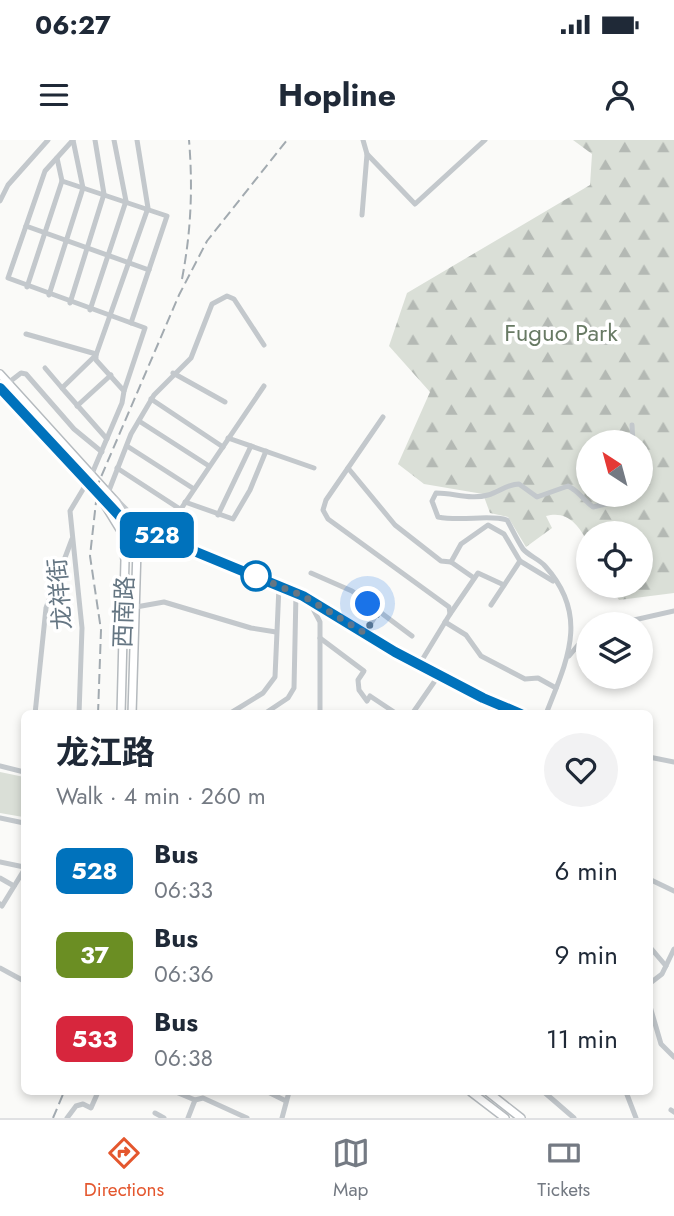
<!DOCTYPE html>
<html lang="en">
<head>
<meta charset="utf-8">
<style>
	body { margin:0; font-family:Jost,"Noto Sans SC",sans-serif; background:#f2f2f3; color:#1f2937; height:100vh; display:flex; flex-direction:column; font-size:26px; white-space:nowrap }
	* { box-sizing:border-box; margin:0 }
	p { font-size:23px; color:#747a83 }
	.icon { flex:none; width:38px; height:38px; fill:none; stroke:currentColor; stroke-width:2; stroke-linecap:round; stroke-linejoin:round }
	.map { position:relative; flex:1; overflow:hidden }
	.sheet { position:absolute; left:21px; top:570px; width:632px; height:385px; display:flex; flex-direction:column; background:#fff; border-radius:10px; box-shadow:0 4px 10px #0003 }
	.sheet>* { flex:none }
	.badge { padding:0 14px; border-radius:10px; font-size:24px; line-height:46px }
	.needle { width:46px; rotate:324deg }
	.tools { position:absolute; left:576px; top:290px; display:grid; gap:14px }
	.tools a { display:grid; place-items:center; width:77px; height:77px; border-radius:50%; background:#fff; box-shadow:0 4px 10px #0003; font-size:35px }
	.you { position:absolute; width:35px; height:35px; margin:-18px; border:5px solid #fff; border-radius:50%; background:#1a73e8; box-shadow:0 0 0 10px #1a73e833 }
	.map>.badge { position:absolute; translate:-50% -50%; box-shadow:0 0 0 4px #fff }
	.round { display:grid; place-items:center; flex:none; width:74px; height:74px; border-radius:37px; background:#f2f2f3 }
	.head { display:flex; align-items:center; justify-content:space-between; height:119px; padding:0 35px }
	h1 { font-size:33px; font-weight:700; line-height:52px }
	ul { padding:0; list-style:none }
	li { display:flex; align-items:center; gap:21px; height:84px; padding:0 35px }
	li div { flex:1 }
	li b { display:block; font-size:26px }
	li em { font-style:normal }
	li .badge { min-width:77px; font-weight:700; text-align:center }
	.status { display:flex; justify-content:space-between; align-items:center; height:49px; padding:0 35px; background:#fff; direction:ltr }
	.status svg { height:19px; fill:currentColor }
	header { display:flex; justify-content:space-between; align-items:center; height:91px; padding:0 35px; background:#fff; font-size:32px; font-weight:700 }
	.tabs { display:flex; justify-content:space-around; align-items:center; height:98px; border-top:2px solid #e0e1e3; background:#fff; font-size:19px; color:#747a83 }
	.tabs a { display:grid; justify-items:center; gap:4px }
	.tabs .current { color:#e4572e }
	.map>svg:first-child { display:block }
	.green { fill:#dadfd7 }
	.forest { fill:url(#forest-firs); fill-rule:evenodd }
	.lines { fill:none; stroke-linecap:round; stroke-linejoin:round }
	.major-casing { stroke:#b5babe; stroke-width:10 }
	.minor { stroke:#c3c8cc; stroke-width:5 }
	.major { stroke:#fff; stroke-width:7 }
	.rail { stroke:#a2aab0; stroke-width:2; stroke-dasharray:10 5; stroke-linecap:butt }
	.line-casing { stroke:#fff; stroke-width:16 }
	.line { stroke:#0072bc; stroke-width:10 }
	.walk { stroke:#657683; stroke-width:7; stroke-dasharray:0 12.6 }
	.stop-dot { fill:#fff; stroke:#0072bc; stroke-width:3.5 }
	.labels { text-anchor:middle; stroke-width:7; stroke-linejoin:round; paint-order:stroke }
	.park-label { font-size:24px; fill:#687a64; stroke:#fff }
	.street-label { font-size:24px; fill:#657683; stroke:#fff }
</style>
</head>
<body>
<div class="status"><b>06:27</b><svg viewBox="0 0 49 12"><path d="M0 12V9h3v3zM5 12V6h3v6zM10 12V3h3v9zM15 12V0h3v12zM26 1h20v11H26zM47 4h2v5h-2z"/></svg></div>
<header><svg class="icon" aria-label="menu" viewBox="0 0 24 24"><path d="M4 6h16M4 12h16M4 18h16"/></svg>Hopline<svg class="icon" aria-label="person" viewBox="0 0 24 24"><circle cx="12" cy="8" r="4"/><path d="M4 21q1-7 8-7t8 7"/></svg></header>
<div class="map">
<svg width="674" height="978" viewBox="0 0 674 978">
	<defs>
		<pattern id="forest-firs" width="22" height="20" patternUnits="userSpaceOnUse" patternTransform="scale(1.75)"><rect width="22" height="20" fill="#dadfd7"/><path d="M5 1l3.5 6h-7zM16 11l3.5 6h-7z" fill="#b4b9b4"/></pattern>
	</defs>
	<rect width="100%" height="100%" fill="#fafaf8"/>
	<path class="green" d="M0,632L24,637L23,677L0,673Z"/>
	<path class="forest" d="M573,0H674V453L619,460L610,446H640V394H588V403C579,385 567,370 546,376L552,388L526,407L508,377L490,373L483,354L424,344L398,324L430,252L389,206L407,153L590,45L592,14ZM588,303H640V355H588Z"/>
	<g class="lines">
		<defs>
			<g id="major">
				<path d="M0,234L116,362L131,386L137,409L132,574"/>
				<path d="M0,248L102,360L121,391L125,420L121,574"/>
				<path d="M471,952L505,978"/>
				<path d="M488,952L521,978"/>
			</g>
		</defs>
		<use href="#major" class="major-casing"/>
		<g class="minor">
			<path d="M73,0L45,31L8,138L145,188L124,251"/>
			<path d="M367,14L415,64L485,0"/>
			<path d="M62,41L167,76L131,183"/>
			<path d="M0,61L8,45L48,0"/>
			<path d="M362,75L367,14L363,0"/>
			<path d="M26,86L149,130"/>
			<path d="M27,147L62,41L57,18"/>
			<path d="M49,155L83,48L73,0"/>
			<path d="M70,163L104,54L95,0"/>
			<path d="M90,170L126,61L114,0"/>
			<path d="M26,194L96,214"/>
			<path d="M96,215L62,248L107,299"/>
			<path d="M45,228L62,248"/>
			<path d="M173,233L225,262"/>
			<path d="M8,243L21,233L26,234L74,289L102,312"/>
			<path d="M151,259L223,307"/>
			<path d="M77,266L111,235"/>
			<path d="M383,277L326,360L323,370L328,379L449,467L450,474L419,525"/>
			<path d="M139,281L209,326"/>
			<path d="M632,285L633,303"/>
			<path d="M228,298L314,328"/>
			<path d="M127,306L194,349"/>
			<path d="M117,328L180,369"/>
			<path d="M348,328L395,385L441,421L451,422L474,438"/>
			<path d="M108,353L131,294L154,255L191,218L212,164L227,156L234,159L264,205"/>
			<path d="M116,359L146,389"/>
			<path d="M102,360L109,363L126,383L303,456L395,512L483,558L521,574"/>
			<path d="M185,362L233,379L250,350L266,311"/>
			<path d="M218,375L251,306"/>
			<path d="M137,411L145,400L162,397L264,246"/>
			<path d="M451,422L461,404L488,385L504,394L520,421"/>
			<path d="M311,433L352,451L412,496"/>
			<path d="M309,461L320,482V574"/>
			<path d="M491,465L520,421L553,441"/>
			<path d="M136,467L164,462L251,488L276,492"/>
			<path d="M450,474L478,433L504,445"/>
			<path d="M445,482L466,495L481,516L525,539L538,538L556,548"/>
			<path d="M612,485L674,471"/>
			<path d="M365,493L378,472"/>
			<path d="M320,498L364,531L358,540L359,550L367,561L370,556L397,574"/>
			<path d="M569,516L588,493"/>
			<path d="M35,574L46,468L72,399"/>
			<path d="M79,574L82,488L70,371L91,336L122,263L124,251L96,220V215L148,68L137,0"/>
			<path d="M229,574L263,553L275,537L279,446"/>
			<path d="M264,574L288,558L294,548L296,453"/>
			<path d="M412,574L439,535"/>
			<path d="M546,574C567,520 590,476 545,426C539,419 529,416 523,409C517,400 512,389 507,380C489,374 462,382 438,377L432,361L436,353C454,353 471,360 488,355C499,352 507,344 519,344L537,357L568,346C580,352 583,360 593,367L614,362L622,355"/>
			<path d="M649,617L674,622"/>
			<path d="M0,626L24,632"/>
			<path d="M0,678L24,683"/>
			<path d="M0,722L24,727"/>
			<path d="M0,738L14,746"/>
			<path d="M649,739L674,751"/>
			<path d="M0,764L2,766L24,730"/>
			<path d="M649,806L666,826"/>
			<path d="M0,828L24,841"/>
			<path d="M649,844L662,834L674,809"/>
			<path d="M649,863L661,904L674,917"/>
			<path d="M176,952L195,960L203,958L247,978"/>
			<path d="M268,952L286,961"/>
			<path d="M544,952L574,978"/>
			<path d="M626,952L636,978"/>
			<path d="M671,970L674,972"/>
			<path d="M155,973L164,978"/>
			<path d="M67,978L76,966L83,964L91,968L98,952"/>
			<path d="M188,978L195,960"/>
			<path d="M282,978L289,952"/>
		</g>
		<use href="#major" class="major"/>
		<g class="rail">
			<path d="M182,139C191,92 193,48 189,0"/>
			<path d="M98,574L101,490L90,416L98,344L179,155L207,101L287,0"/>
			<path d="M53,978L64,952"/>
		</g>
	</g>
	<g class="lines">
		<defs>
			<path id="line" d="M0,248L126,383L303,456L395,512L483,558L521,574"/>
		</defs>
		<use href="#line" class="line-casing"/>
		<use href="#line" class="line"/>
		<path class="walk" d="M256,436L253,435L303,456L365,493L378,472L368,464"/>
	</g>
	<circle class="stop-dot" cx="256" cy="436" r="14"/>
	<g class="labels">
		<g class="park-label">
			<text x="561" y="201">Fuguo Park</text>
		</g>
		<g class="street-label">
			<text transform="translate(60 454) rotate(-95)" y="8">龙祥街</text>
			<text transform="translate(124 472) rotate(-88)" y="8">西南路</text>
		</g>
	</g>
</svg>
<div class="tools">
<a><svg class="needle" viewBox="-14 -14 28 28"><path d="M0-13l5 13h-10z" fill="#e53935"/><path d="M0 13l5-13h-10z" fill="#747a83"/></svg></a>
<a><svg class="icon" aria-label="locate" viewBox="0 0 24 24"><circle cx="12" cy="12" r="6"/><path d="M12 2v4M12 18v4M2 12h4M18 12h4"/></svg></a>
<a><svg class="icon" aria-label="layers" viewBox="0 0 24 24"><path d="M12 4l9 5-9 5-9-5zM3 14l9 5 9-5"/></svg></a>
</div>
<div class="you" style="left:368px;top:464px"></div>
<b class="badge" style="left:157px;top:395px;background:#0072bc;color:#fff">528</b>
<section class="sheet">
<div class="head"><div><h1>龙江路</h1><p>Walk · 4 min · 260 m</p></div><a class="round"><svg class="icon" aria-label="heart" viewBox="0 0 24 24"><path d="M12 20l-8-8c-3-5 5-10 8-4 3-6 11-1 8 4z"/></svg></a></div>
<ul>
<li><span class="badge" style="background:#0072bc;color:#fff">528</span><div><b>Bus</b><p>06:33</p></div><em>6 min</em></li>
<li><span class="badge" style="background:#6b8e23;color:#fff">37</span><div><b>Bus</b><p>06:36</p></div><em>9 min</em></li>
<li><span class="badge" style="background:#d7263d;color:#fff">533</span><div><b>Bus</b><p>06:38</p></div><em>11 min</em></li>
</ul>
</section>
</div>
<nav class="tabs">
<a class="current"><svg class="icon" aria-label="directions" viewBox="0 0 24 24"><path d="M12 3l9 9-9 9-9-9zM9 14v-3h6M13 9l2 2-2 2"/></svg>Directions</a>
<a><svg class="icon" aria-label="map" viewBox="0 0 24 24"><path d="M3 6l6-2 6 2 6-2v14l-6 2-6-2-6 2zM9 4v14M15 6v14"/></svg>Map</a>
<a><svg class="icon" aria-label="tickets" viewBox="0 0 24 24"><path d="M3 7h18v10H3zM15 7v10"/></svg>Tickets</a>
</nav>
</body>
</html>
